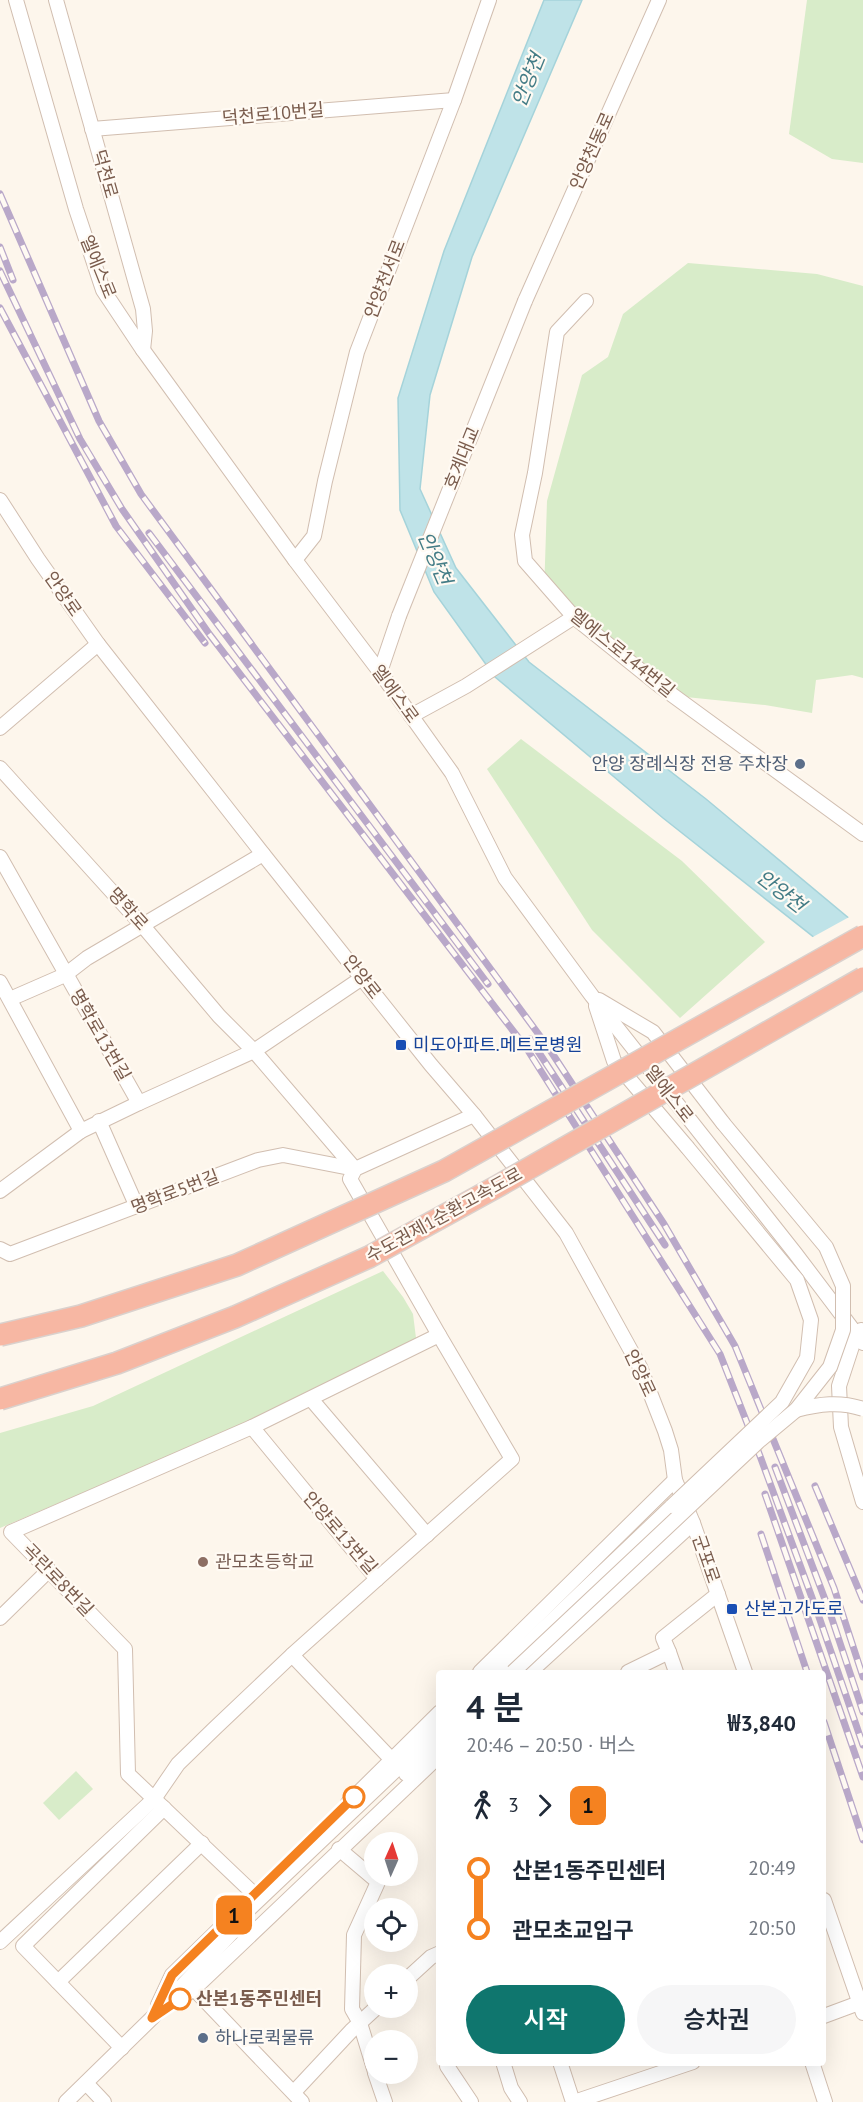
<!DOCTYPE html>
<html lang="ko">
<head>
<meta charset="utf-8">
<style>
	body { margin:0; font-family:"PT Sans","Noto Sans KR",sans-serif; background:#f6f6f7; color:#1f2937; height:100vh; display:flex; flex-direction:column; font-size:22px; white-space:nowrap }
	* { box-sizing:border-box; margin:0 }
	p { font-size:20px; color:#747a83 }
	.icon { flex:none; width:33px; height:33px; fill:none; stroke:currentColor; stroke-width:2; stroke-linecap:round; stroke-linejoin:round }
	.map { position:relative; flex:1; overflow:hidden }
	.side { position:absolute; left:436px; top:1670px; width:390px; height:396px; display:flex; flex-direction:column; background:#fff; border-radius:6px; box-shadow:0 6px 24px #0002 }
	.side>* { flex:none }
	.badge { padding:0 12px; border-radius:9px; font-size:21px; line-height:39px }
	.needle { width:39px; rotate:3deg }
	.tools { position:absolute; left:364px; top:1832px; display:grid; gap:12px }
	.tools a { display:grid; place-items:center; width:54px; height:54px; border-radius:50%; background:#fff; box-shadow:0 6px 24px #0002; font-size:30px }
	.map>.badge { position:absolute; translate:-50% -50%; box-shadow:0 0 0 3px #fff }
	.legs { display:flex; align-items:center; gap:9px; height:66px; padding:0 30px; font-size:20px }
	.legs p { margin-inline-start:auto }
	.headline { display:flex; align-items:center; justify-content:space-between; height:102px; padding:0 30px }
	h1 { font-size:33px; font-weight:600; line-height:45px }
	.button { display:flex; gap:12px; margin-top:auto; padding:12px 30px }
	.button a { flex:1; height:69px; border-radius:36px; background:#0f766e; color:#fff; font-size:24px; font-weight:600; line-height:69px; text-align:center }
	.button a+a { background:#f6f6f7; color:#1f2937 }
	ul { padding:0 30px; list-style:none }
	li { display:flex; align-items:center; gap:21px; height:60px; font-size:22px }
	li i { display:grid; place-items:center; width:9px; height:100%; margin:0 8px; background:currentColor }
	li i::after { content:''; width:15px; height:15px; margin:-8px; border:4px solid; border-radius:50%; background:#fff }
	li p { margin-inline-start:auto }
	li:first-child i { background:linear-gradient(#0000 50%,currentColor 0) }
	li:last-child i { background:linear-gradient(currentColor 50%,#0000 0) }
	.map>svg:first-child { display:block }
	.green { fill:#d8ecc9 }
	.water { fill:#bfe3e8; stroke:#a5d3da; stroke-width:1.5 }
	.pier { fill:#fdf6ec }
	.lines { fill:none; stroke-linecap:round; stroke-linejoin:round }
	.minor-casing { stroke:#d1beb0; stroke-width:16 }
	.minor { stroke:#fff; stroke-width:14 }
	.rail-casing { stroke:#b9a8c9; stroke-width:7 }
	.rail { stroke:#fffaf3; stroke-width:4.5; stroke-dasharray:14; stroke-linecap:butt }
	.minor-bridge-casing { stroke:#d1beb0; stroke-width:16; stroke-linecap:butt }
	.highway-bridge-casing { stroke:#dad1cd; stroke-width:24; stroke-linecap:butt }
	.minor-bridge { stroke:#fff; stroke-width:14 }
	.highway-bridge { stroke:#f7b7a3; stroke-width:21 }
	.line-1-casing { stroke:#fff; stroke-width:14 }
	.line-1 { stroke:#f58220; stroke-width:9 }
	.service-dot { fill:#5c6f8a; stroke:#fffaf3; stroke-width:2 }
	.transit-dot { fill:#1a4fb4; stroke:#fffaf3; stroke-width:2 }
	.education-dot { fill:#8d6e63; stroke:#fffaf3; stroke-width:2 }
	.stop-1-dot { fill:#fff; stroke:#f58220; stroke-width:3 }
	.labels { text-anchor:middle; stroke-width:4.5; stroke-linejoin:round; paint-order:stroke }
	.street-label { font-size:18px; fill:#7a5c4d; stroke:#fffaf3 }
	.service-label { font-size:18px; fill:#4e5e75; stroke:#fffaf3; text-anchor:end }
	.transit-label { font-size:18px; fill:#164399; stroke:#fffaf3; text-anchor:start }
	.education-label { font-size:18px; fill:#785e54; stroke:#fffaf3; text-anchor:start }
	.stop-label { font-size:18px; font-weight:bold; fill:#7a5c4d; stroke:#fffaf3; text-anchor:start }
	.water-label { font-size:20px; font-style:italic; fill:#437c86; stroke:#fffaf3 }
</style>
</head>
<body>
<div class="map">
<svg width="863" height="2102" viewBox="0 0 863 2102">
	<rect width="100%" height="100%" fill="#fdf6ec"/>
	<g class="green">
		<path d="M807,0H863V163L832,159L789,134Z"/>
		<path d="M688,263L817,274L863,286V678L852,675L816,680L812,713L765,705L676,696L544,594L547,501L582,375L608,357L623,314Z"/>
		<path d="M521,739L682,861L765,942L680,1018L592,930L487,769Z"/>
		<path d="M383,1271L403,1297L413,1314L416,1338L242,1425L0,1528V1433L93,1406Z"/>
		<path d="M76,1771L93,1789L59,1820L43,1803Z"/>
	</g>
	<path class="water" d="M544,0H582L472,257L430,395L420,489L456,568L529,662L706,799L863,930V976L663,818L495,677L434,592L400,510L398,398L444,251Z"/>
	<path class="pier" d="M851,916L863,927V979L811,938Z"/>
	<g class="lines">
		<defs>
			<g id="minor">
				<path d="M16,0L76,209L103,290L143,350L295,560L380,672L452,773L505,878L592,996L795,1253L863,1343"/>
				<path d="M56,0L143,309L145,331L143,350"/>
				<path d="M92,129L454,100"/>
				<path d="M525,301L659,0"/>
				<path d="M586,301L557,332L535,473L522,535L525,561L574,617L660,686L863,834"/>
				<path d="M0,500L38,559L98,644L263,854L431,1065L474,1115L566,1233L640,1367L665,1431L671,1450L675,1480L693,1523L745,1672"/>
				<path d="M295,560L314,536L325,481L357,352L454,100L489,0"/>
				<path d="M380,672L399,616"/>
				<path d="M411,716L466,686L574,617"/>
				<path d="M0,728L98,644"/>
				<path d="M0,768L143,926L219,1016L254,1051L355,1169"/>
				<path d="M0,857L139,1103L254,1051L362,978"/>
				<path d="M0,982L81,1131"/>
				<path d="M10,999L65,975L87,958L263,854"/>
				<path d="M599,1000L653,1032L723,1123"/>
				<path d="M596,1006L614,1061L687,1147"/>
				<path d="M99,1121L137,1207"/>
				<path d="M0,1191L81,1131L139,1103"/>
				<path d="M0,1249L10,1254L258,1160L283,1155L355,1169"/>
				<path d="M861,1330L856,1334L839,1386L841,1427L863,1502"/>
				<path d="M311,1399L427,1535"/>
				<path d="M252,1427L377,1579L512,1459L439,1335L350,1179L355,1169L474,1115"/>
				<path d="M0,1618L49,1570"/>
				<path d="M669,1652L676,1672"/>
				<path d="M292,1655L392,1760"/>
				<path d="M480,1672L675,1480"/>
				<path d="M498,1672L672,1506"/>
				<path d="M530,1672L693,1523"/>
				<path d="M628,1672L669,1652L663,1638L718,1594"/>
				<path d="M406,1774L440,1742"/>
				<path d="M348,1803L440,1712"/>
				<path d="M339,1849L378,1882L354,1935L352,2009L360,2023L375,2072"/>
				<path d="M255,1895L128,1774L125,1649L11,1532L252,1427L439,1335"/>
				<path d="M824,1900L863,2013"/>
				<path d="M0,1942L154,1799L178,1764L214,1729L292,1655L377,1579"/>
				<path d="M408,1978L431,1957L440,1953"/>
				<path d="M58,1982L202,1843"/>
				<path d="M194,1989L302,2102"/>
				<path d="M176,2001L194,1989L440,1755"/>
				<path d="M158,2005L172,1975L246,1903"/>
				<path d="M824,2016L859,2003"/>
				<path d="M122,2048L23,1946L164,1808"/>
				<path d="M448,2062L447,2066L471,2102"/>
				<path d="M503,2062L511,2088L520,2102"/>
				<path d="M560,2062L573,2102"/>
				<path d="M812,2062L825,2102"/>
				<path d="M375,2073L385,2102"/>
				<path d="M86,2083L104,2102"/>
				<path d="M294,2092L351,2031L377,2007"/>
				<path d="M66,2102L152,2018L240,1924L247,1911L440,1728"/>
				<path d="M574,2102L693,2062"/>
			</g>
		</defs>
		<use href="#minor" class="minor-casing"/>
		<use href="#minor" class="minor"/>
		<defs>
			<g id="rail">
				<path d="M0,194L99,421L141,494L548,1047L664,1224L735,1346L834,1588L863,1677"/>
				<path d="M0,247L13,280"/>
				<path d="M0,271L80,439L122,509L210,635L527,1049L720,1354L760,1456L818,1614L863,1745"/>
				<path d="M0,308L116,526L205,643"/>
				<path d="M149,533L488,984"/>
				<path d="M530,1039L665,1245"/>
				<path d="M775,1467L829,1610L863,1712"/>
				<path d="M815,1486L863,1600"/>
				<path d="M765,1494L863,1777"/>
				<path d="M761,1534L807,1672"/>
				<path d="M824,1722L863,1840"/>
			</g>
		</defs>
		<use href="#rail" class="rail-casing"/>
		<use href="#rail" class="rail"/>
		<defs>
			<g id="minor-bridge">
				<path d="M399,616L525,301"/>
				<path d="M796,1410C819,1404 840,1401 863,1409"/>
				<path d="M672,1506L782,1402L807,1358L811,1320L797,1280L687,1147"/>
				<path d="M513,1672L760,1440L796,1410L830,1367L843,1330V1286L826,1247L723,1123"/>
			</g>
			<g id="highway-bridge">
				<path d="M0,1335L81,1316L237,1265L444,1171L863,936"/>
				<path d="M0,1399L117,1363L235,1317L369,1257L498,1186L863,978"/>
			</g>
		</defs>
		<use href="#minor-bridge" class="minor-bridge-casing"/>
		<use href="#highway-bridge" class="highway-bridge-casing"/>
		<use href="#minor-bridge" class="minor-bridge"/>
		<use href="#highway-bridge" class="highway-bridge"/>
	</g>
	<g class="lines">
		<defs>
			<path id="line-1" d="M180,1999L152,2018L172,1975L354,1797"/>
		</defs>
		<use href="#line-1" class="line-1-casing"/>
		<use href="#line-1" class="line-1"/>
	</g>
	<g class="service-dot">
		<circle cx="800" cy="764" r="6"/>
		<circle cx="203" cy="2038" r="6"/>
	</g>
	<g class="transit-dot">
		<rect x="395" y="1039" width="12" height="12" rx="3"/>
		<rect x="726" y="1603" width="12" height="12" rx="3"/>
	</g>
	<circle class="education-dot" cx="203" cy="1562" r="6"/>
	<g class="stop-1-dot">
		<circle cx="354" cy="1797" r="10"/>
		<circle cx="180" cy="1999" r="10"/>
	</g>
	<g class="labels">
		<g class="street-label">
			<text transform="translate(273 114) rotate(-5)" y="6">덕천로10번길</text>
			<text transform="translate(592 151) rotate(-66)" y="6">안양천동로</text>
			<text transform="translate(105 174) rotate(74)" y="6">덕천로</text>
			<text transform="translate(98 267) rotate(68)" y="6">엘에스로</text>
			<text transform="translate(385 279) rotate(-69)" y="6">안양천서로</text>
			<text transform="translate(462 458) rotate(-68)" y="6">호계대교</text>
			<text transform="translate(63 594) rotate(55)" y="6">안양로</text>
			<text transform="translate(622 653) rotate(39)" y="6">엘에스로144번길</text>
			<text transform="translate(395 694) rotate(54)" y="6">엘에스로</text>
			<text transform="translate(128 909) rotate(48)" y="6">명학로</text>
			<text transform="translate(362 977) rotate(52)" y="6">안양로</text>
			<text transform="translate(100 1035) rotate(60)" y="6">명학로13번길</text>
			<text transform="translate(669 1094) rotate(52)" y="6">엘에스로</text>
			<text transform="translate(175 1192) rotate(-21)" y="6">명학로5번길</text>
			<text transform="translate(444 1215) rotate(-29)" y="6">수도권제1순환고속도로</text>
			<text transform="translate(640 1373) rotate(65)" y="6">안양로</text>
			<text transform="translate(340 1533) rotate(49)" y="6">안양로13번길</text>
			<text transform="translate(706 1559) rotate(71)" y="6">군포로</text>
			<text transform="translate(58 1580) rotate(46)" y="6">곡란로8번길</text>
		</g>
		<g class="service-label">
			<text x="788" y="770">안양 장례식장 전용 주차장</text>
			<text x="215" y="2044" text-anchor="start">하나로퀵물류</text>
		</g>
		<g class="transit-label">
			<text x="413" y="1051">미도아파트.메트로병원</text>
			<text x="744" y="1615">산본고가도로</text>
		</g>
		<g class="education-label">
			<text x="215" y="1568">관모초등학교</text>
		</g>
		<g class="stop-label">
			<text x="196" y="2005">산본1동주민센터</text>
		</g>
		<g class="water-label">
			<text transform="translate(528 80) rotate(-68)" y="7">안양천</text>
			<text transform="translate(435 558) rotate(67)" y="7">안양천</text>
			<text transform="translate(781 891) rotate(38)" y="7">안양천</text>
		</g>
	</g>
</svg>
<div class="tools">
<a><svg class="needle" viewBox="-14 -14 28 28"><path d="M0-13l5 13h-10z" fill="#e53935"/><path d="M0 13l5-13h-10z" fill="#747a83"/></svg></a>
<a><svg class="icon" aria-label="locate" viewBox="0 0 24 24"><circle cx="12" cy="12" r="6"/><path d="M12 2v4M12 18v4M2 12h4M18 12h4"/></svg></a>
<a>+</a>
<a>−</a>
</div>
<b class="badge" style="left:234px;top:1915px;background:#f58220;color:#111">1</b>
<section class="side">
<div class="headline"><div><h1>4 분</h1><p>20:46 – 20:50 · 버스</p></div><b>₩3,840</b></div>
<div class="legs"><svg class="icon" aria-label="walk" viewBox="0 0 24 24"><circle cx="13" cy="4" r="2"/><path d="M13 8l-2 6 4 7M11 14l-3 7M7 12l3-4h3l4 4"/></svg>3<svg class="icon" aria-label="forward" viewBox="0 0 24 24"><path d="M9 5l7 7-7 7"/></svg><b class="badge" style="background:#f58220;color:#111">1</b></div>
<ul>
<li><i style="color:#f58220"></i><b>산본1동주민센터</b><p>20:49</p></li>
<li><i style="color:#f58220"></i><b>관모초교입구</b><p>20:50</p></li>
</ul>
<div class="button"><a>시작</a><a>승차권</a></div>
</section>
</div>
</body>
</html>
